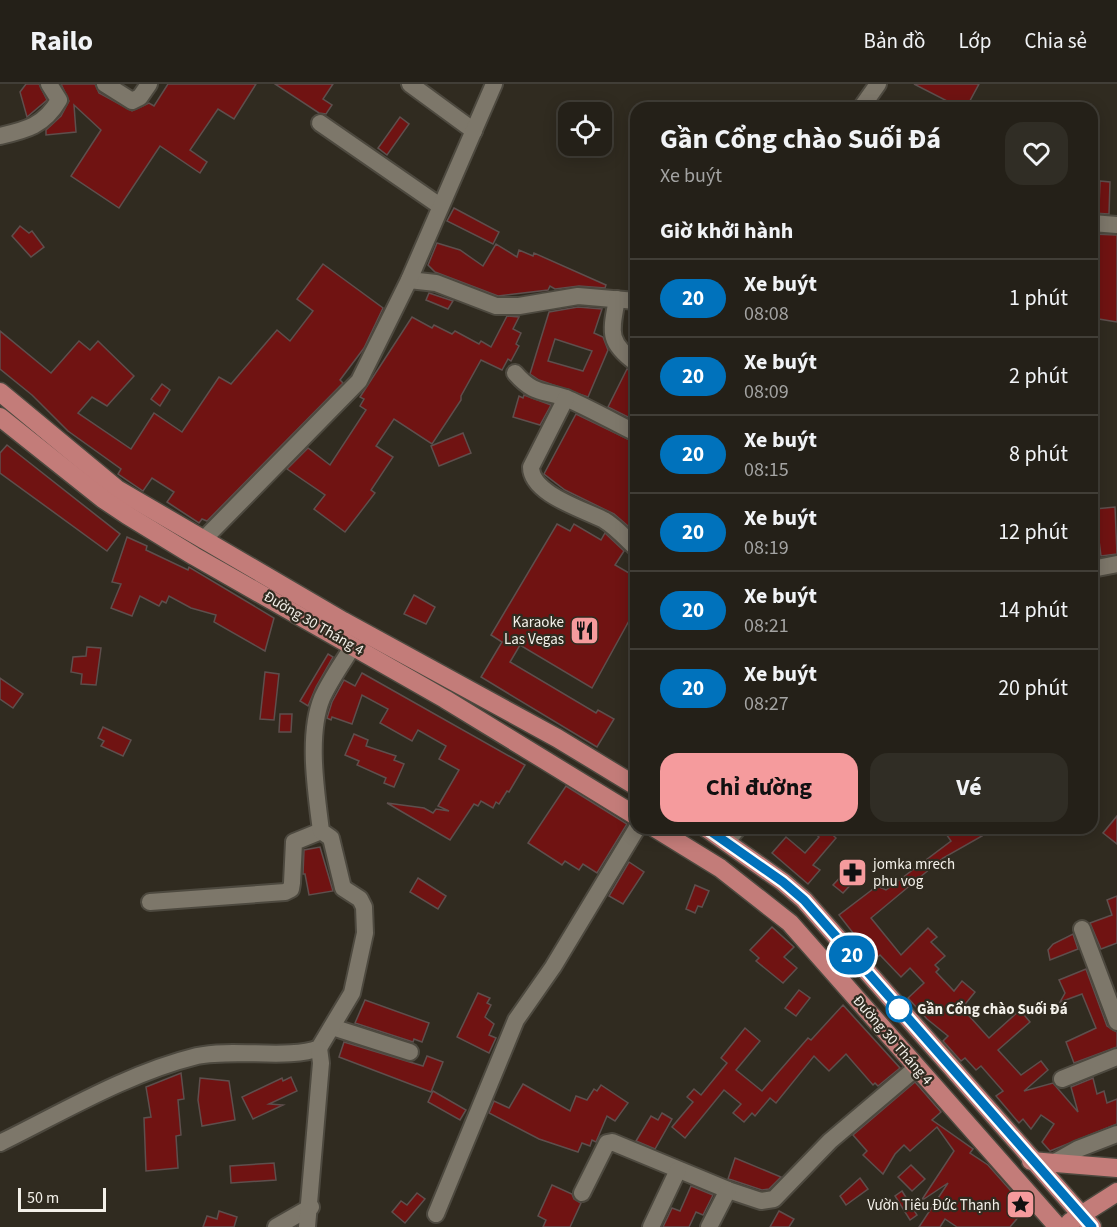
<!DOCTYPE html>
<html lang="vi">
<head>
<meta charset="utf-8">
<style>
	body { margin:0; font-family:"Source Sans 3",sans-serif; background:#302d25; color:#f1f3f6; height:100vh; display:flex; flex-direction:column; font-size:22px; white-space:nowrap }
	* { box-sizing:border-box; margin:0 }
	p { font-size:20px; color:#a3a3a2 }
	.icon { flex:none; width:33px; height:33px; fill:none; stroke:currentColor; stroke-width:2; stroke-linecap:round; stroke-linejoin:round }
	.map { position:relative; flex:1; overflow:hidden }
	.details { position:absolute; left:630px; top:18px; width:468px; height:732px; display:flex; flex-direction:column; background:#242018; border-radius:18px; box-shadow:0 3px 15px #0003,0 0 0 2px #413e37 }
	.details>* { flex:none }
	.badge { padding:0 12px; border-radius:20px; font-size:21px; line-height:39px }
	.buttons { position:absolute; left:558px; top:18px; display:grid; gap:12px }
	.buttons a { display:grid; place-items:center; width:54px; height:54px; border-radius:12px; background:#242018; box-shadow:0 3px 15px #0003,0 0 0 2px #413e37; font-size:30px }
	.scale { position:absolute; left:18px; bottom:15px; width:88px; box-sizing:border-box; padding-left:6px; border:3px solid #f3f0e9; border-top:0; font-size:16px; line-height:21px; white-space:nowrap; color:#f3f0e9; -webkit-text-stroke:4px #302b20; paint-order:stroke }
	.map>.badge { position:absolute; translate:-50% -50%; box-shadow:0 0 0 3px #fff }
	h2 { padding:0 30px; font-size:22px; line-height:54px }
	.round { display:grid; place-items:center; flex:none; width:63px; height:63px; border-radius:18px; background:#302d25 }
	.head { display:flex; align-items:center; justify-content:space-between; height:102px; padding:0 30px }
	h1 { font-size:28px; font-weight:700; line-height:45px }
	.cta { display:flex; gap:12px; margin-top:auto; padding:12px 30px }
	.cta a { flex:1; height:69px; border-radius:18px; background:#f59b9d; color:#111; font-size:24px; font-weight:700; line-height:69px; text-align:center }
	.cta a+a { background:#302d25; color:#f1f3f6 }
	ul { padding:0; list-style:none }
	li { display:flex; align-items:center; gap:18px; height:78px; padding:0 30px; border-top:2px solid #413e37 }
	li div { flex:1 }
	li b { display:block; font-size:22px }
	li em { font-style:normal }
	li .badge { min-width:66px; font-weight:700; text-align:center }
	header { display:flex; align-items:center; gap:36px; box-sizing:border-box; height:84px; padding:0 30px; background:#242018; border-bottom:2px solid #413e37 }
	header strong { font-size:28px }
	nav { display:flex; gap:33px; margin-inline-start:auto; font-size:21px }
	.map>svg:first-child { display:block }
	.building { fill:#701312; stroke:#5e4f4d; stroke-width:1.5; fill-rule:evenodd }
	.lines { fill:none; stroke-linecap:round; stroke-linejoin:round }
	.minor-casing { stroke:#4d493f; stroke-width:20 }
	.major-casing { stroke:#4d493f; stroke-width:21 }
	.minor { stroke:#7d776a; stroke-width:16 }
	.major { stroke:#c37c79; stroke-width:18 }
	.line-casing { stroke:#fff; stroke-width:14 }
	.line { stroke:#0072bc; stroke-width:9 }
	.stop-dot { fill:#fff; stroke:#0072bc; stroke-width:3 }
	.labels { text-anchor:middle; stroke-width:4.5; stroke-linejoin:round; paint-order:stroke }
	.poi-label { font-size:15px; fill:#f3f0e9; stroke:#302b20; text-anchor:end }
	.street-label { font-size:15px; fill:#f3f0e9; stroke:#302b20 }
	.stop-label { font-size:15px; font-weight:bold; fill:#f3f0e9; stroke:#302b20; text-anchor:start }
</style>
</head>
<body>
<header>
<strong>Railo</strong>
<nav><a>Bản đồ</a><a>Lớp</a><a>Chia sẻ</a></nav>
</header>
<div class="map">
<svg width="1117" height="1143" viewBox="0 0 1117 1143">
	<rect width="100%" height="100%" fill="#302b20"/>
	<g class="building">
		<path d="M26,0H39L47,16L27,33L20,8Z"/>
		<path d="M61,0H95L99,9L132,27L149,19L154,22L168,0H256L234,35L218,25L190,66L207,78L200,89L160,62L119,124L71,92L101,46L74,21L76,48L46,51V46L61,32L69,17Z"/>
		<path d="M275,0H333L323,15L332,21L326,30L319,29Z"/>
		<path d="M914,0H979L966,24H953L955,21Z"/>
		<path d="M400,33L409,40L387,71L378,64Z"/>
		<path d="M1100,97L1110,98L1109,130L1092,129V123H1099Z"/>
		<path d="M454,124L499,148L493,160L447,137Z"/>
		<path d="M20,142L29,149L32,147L44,163L31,173L12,152Z"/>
		<path d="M1092,150L1117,151V238L1099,235V227H1092Z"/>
		<path d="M437,159L460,166L483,182L496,160L517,173L519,166L533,172L534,169L606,201L605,204L579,202L555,205L550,202L548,206L498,212L435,188L428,181Z"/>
		<path d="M323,180L383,224L364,264L340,296L343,299L207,437L202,435L199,439L167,418L174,408L152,394L143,407L118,390L121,385L68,347L32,311L0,285V247L51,289L79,257L90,266L98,257L134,292L107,322L92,313L78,329L131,365L154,329L182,348L219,293L231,300L277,246L290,257L313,227L297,215Z"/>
		<path d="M429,209L453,217L448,225L426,216Z"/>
		<path d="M578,223L602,225L594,249L603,253L608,266L588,313L539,296L530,290L549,228ZM555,255L592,267L583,287L548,277Z"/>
		<path d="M507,232L519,233L513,245L521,249L516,260L519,262L511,277L508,275L502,286L481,276L461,312V316L432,360L394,335L376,362L393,373L371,406L375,409L345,448L314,425L325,411L287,385L308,364L330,381L366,326L360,322L364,315L360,313L412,233L432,244L434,241L452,250L455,247L479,260L481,257L491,263Z"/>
		<path d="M627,285L636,289V337L608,323Z"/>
		<path d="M162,300L170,306L160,322L151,315Z"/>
		<path d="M524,311L551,321L540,341L513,333L519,312L523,314Z"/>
		<path d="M576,330L636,359V449L614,430L565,406L544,390Z"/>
		<path d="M463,349L471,369L439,382L431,362Z"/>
		<path d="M7,361L120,450L107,467L0,389V369Z"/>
		<path d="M1115,423L1117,470L1101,472L1095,425Z"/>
		<path d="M557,440L570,447L574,440L601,456L605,449L624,467L615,481L636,493V524L592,604L520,561L510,578L596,629L598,626L614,635L597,663L481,593L502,558L491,551Z"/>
		<path d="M127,453L147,462L146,466L188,486L189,483L274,534L265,567L214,538L216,531L191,524L169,512L166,519L162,517L159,522L140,512L132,532L111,524L121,500L112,498Z"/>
		<path d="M414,511L435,523L426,540L404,530Z"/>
		<path d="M87,563L101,564L96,601L81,600L82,590L71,588L73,573L86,572Z"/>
		<path d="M328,570L333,573L316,603L308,622L300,617Z"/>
		<path d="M265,588L279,590L274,636L260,635Z"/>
		<path d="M362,589L525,681L509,708L507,707L499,720L496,718L493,724L481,717L478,722L474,720L450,756L387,719L424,724L433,729L436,725L449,727L438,722L459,686L439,675L446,662L418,646L412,657L380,639L388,625L362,611L352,640L332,633L331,636L327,634L332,618L344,596L355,602Z"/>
		<path d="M0,594L23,610L13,624L0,615Z"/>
		<path d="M280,630H292L291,648H279Z"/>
		<path d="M103,643L131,656L123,672L101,662L104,657L98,654Z"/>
		<path d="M354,650L368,656L366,662L396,672L394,676L404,680L394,703L384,699L386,694L357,681L359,677L345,671Z"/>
		<path d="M566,702L627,740L597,789L583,780L579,786L565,777L562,781L528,759Z"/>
		<path d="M1117,732V760L1103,749Z"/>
		<path d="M808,744H825L836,754L813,781L820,786L808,800L772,769L786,753L805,769L819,753Z"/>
		<path d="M942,744H976L982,752L943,774L871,834L901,871L928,844L937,853L931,858L945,872L935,881L939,885L936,888L954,907L962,897L975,908L962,924L989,954L1020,926L1030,938L998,966L1021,991L1041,977L1048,986L1024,1007L1053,999L1078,1028L1071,1003L1093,994L1097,1010L1104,1007L1107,1019L1117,1015V1040L1050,1067L1042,1058L1054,1040L1041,1031L1031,1045L1023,1035L1019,1039L996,1012L1003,1007L981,982L976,986L965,974L961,977L943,957L948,952L927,935L908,914L924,899L910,884L901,893L880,871L874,876L839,831L877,802L886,806L951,757Z"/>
		<path d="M320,763L333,807L309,811L305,790H303L304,766Z"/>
		<path d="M629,778L644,788L623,820L609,812Z"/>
		<path d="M848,785L858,793L843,809L833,801Z"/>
		<path d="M418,794L446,812L438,825L410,808Z"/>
		<path d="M695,801L709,807L702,823L698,822L695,829L686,825Z"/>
		<path d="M1117,812V859L1101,865L1090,839L1112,831L1107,816Z"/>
		<path d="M772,843L794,863L784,873L797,884L783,899L756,877L759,874L750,866Z"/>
		<path d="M1073,850L1078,865L1050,876L1048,866L1053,860Z"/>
		<path d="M1086,885L1107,942L1117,948V963L1074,979L1066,958L1096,944L1082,910L1060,918L1065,909L1059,896Z"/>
		<path d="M799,906L810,914L796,932L785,924Z"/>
		<path d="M478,909L490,914L487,919L491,921L485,933L494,940L489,951L496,954L489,969L457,953Z"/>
		<path d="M365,916L429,939L422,958L414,955L413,958L355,939Z"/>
		<path d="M843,921L900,984L878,1002L875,999L873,1001L846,970L829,987L814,972L776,1019L770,1014L755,1032L752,1029L744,1038L733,1029L741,1020L724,1006L685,1054L672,1043L693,1018L687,1013L694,1005L701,1011L727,979L721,974L745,944L760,957L736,986L762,1007L808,954L811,956Z"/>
		<path d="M344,958L423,982L427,972L443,978L431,1008L339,973Z"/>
		<path d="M181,989L184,1015L178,1016L181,1051L176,1052L178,1084L146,1087L144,1034L151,1033L146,1003Z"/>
		<path d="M291,993L297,1007L269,1020L283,1021L253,1035L242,1013L282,994L283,997Z"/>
		<path d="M200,994L229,997L235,1036L202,1042L198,1016Z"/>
		<path d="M915,998L941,1028L932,1036L973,1065L970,1069L988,1081L1026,1124L1010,1143H957L945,1135L940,1143H919L948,1099L921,1117L954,1067L937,1043L910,1067L904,1061L895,1070L883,1090L863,1071L867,1067L853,1051Z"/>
		<path d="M523,1000L570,1027L576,1012L587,1016L594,1005L597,1007L601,1001L628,1019L615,1037L607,1032L596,1058L592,1056L590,1062L582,1059L578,1068L539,1055L489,1029L494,1017L509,1024Z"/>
		<path d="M433,1007L466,1026L460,1036L428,1018Z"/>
		<path d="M662,1029L672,1035L655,1065L636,1057L651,1032L658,1036Z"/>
		<path d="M735,1074L781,1093L769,1105L762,1106L732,1096L728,1095Z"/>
		<path d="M274,1079L276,1096L231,1099L230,1082Z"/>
		<path d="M911,1081L925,1095L912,1107L898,1093Z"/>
		<path d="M860,1094L868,1105L846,1121L840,1112Z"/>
		<path d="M552,1101L572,1110L574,1115L581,1119L570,1143H543L546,1136L538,1132Z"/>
		<path d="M691,1102L713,1111L703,1131L696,1128L689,1143H663L672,1124L680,1127Z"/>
		<path d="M902,1107L917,1131L910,1136L895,1112Z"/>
		<path d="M417,1109L425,1115L405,1139L392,1128L401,1117L407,1121Z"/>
		<path d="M219,1127L237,1133L234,1143H203L207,1132L217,1135Z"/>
		<path d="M779,1127L794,1135L789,1143H770Z"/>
	</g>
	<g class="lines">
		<defs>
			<g id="minor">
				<path d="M105,0L132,17L140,13L149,0"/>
				<path d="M410,0L474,47"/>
				<path d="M861,24L878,0"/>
				<path d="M320,39L440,122"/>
				<path d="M0,52C26,46 44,42 59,16L49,0"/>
				<path d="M1092,139L1117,141"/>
				<path d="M409,196L436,199L496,222H519L578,212L636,217"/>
				<path d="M617,215C611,248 607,258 636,279"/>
				<path d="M515,289C536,313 544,305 568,315C591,325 614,338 636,349"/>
				<path d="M566,314L531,383C531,410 583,425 604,436C616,443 625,454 636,464"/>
				<path d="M203,456L359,297L409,196L494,0"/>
				<path d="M1092,485L1117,480"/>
				<path d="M727,757L738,744"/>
				<path d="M150,818L285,808L291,805L292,799L294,758L321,747"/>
				<path d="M1082,845L1117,938"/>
				<path d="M332,943L410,968"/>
				<path d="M1062,995L1117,973"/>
				<path d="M0,1059C63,1028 128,989 197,972C233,964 291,976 319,964L352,909L365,849L364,823L360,815L343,804L331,754L321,747C316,707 307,651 322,614C330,596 343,578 353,562"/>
				<path d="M1055,1078L1078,1065L1117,1050"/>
				<path d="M582,1109L607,1059L612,1058L728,1106L761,1117L774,1115L830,1057L916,984"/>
				<path d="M436,1130L516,936L553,883L637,744"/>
				<path d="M276,1143L311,1123"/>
				<path d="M307,1143L321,979L319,964"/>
				<path d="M651,1143L678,1086"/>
				<path d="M709,1143L728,1106"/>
			</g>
			<g id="major">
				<path d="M0,308L117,405L343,537L557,654L636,702"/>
				<path d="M0,333L103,415L127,431L194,472L445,615L636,732"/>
				<path d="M655,744L720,784L790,839L1058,1143"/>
				<path d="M706,744L783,798L804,816L1092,1143"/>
				<path d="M1031,1077L1117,1084"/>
				<path d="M1070,1138L1117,1108"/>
			</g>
		</defs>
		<use href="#minor" class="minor-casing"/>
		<use href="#major" class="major-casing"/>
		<use href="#minor" class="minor"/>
		<use href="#major" class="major"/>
	</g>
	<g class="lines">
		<defs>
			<path id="line" d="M706,744L783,798L804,816L1092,1143"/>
		</defs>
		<use href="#line" class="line-casing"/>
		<use href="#line" class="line"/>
	</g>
	<defs>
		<symbol id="restaurant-square" viewBox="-11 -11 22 22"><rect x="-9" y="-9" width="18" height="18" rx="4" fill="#f59b9d" stroke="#302b20"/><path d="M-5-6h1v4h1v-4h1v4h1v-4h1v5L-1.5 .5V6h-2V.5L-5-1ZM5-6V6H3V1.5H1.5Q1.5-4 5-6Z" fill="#111"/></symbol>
		<symbol id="pharmacy-square" viewBox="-11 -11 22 22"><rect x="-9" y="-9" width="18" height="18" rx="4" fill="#f59b9d" stroke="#302b20"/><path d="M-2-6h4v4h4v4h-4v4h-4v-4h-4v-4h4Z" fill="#111"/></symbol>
		<symbol id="sight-square" viewBox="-11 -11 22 22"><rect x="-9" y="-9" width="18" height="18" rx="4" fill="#f59b9d" stroke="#302b20"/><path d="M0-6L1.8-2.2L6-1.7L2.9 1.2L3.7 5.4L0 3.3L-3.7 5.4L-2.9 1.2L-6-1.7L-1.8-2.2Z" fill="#111"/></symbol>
	</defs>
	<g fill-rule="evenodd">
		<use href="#restaurant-square" x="568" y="530" width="33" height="33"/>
		<use href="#pharmacy-square" x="836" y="772" width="33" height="33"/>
		<use href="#sight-square" x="1004" y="1104" width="33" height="33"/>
	</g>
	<circle class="stop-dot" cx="899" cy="925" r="12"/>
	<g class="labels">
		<g class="poi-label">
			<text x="564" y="543">Karaoke<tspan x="564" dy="17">Las Vegas</tspan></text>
			<text x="873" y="785" text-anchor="start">jomka mrech<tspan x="873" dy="17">phu vog</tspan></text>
			<text x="1000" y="1126">Vườn Tiêu Đức Thạnh</text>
		</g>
		<g class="street-label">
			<text transform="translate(314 539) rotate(30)" y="5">Đường 30 Tháng 4</text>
			<text transform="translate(893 956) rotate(49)" y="5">Đường 30 Tháng 4</text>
		</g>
		<g class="stop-label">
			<text x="917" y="930">Gần Cổng chào Suối Đá</text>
		</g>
	</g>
</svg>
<div class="buttons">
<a><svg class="icon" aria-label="locate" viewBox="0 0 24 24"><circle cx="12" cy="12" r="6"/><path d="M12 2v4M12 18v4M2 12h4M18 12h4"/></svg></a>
</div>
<div class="scale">50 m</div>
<b class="badge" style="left:852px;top:871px;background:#0072bc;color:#fff">20</b>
<section class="details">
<div class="head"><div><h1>Gần Cổng chào Suối Đá</h1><p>Xe buýt</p></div><a class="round"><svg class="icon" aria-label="heart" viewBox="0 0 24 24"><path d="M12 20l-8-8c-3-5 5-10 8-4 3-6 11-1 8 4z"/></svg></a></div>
<h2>Giờ khởi hành</h2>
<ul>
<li><span class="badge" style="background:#0072bc;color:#fff">20</span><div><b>Xe buýt</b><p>08:08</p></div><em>1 phút</em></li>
<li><span class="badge" style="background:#0072bc;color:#fff">20</span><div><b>Xe buýt</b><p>08:09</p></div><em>2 phút</em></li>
<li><span class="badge" style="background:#0072bc;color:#fff">20</span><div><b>Xe buýt</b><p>08:15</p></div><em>8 phút</em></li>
<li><span class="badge" style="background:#0072bc;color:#fff">20</span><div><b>Xe buýt</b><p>08:19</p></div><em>12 phút</em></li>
<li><span class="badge" style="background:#0072bc;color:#fff">20</span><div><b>Xe buýt</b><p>08:21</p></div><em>14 phút</em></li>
<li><span class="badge" style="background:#0072bc;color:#fff">20</span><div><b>Xe buýt</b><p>08:27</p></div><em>20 phút</em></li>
</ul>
<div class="cta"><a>Chỉ đường</a><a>Vé</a></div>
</section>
</div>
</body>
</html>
